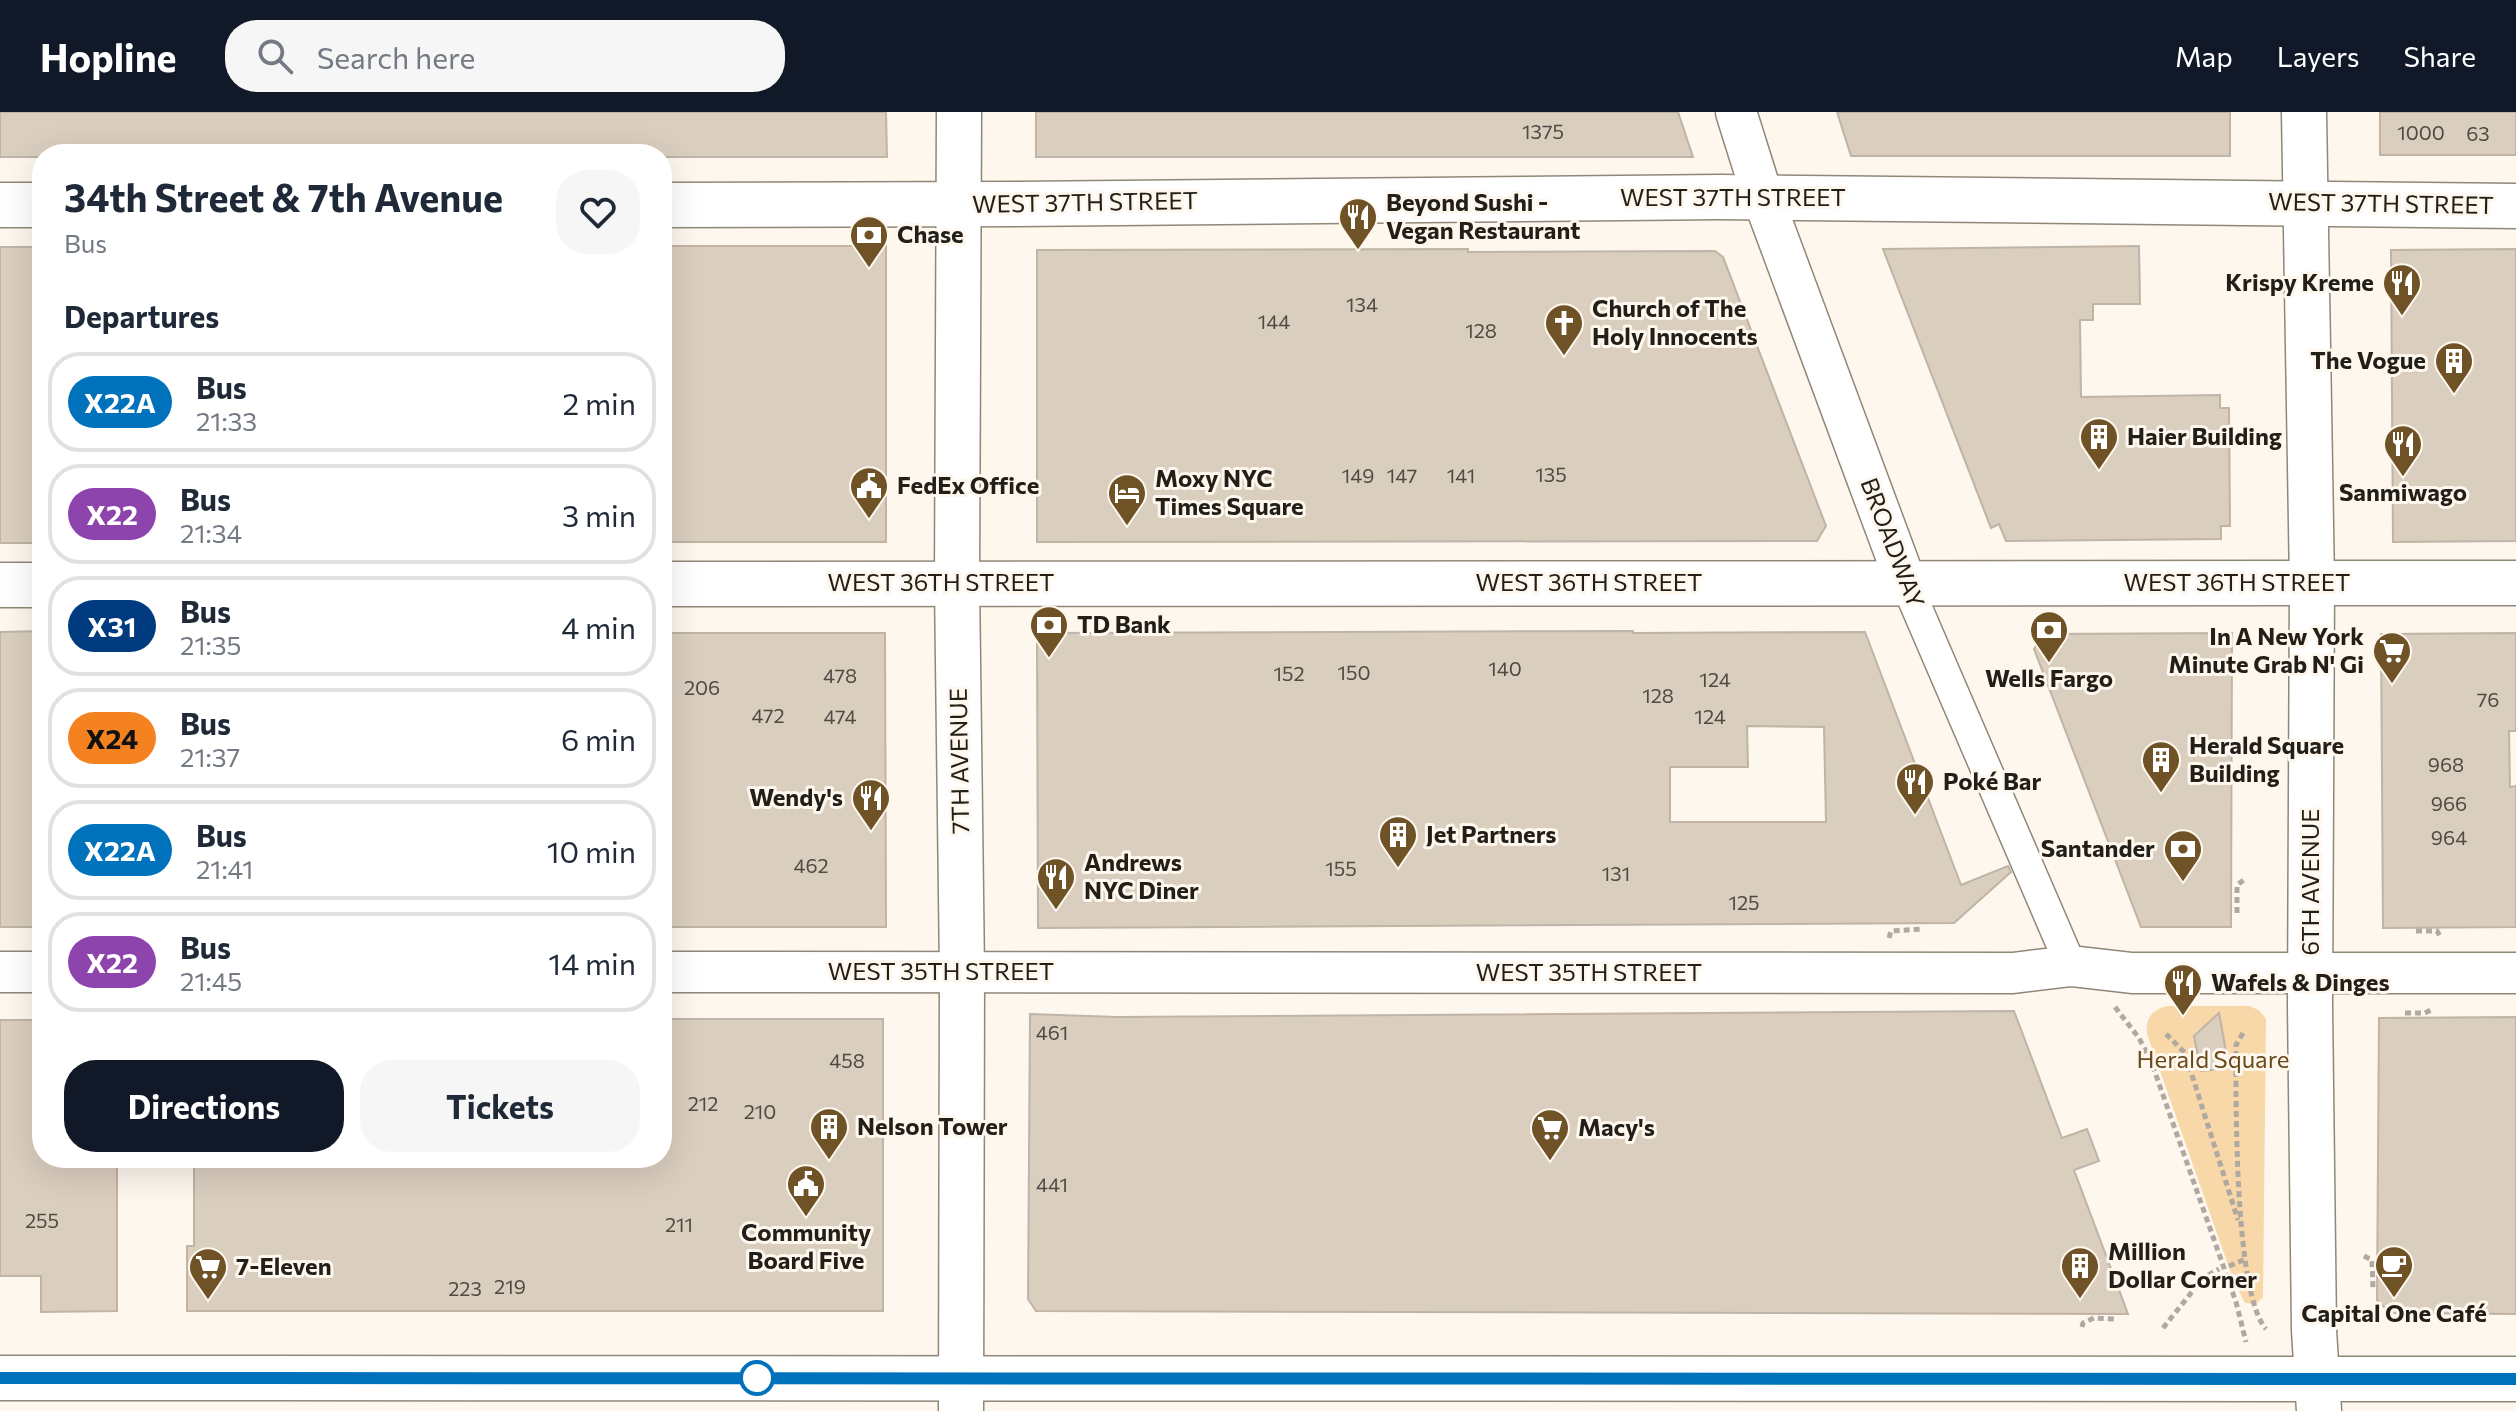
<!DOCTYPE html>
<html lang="en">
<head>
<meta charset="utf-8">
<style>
	body { margin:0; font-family:Commissioner,sans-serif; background:#f6f6f7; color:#1f2937; height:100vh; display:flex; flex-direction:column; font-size:30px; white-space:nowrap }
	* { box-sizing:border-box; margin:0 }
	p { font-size:26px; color:#747a83 }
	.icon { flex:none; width:44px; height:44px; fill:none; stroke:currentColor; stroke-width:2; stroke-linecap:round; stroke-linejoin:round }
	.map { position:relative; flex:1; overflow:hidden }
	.drawer { position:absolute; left:32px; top:32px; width:640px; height:1024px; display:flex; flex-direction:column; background:#fff; border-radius:32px; box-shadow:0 8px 32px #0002 }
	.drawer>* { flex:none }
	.badge { padding:0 16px; border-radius:26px; font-size:28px; line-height:52px }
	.map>.badge { position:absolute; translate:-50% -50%; box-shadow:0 0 0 4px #fff }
	h2 { padding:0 32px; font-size:30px; line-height:72px }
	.round { display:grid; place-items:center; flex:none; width:84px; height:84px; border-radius:32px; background:#f6f6f7 }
	.summary { display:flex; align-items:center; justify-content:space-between; height:136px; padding:0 32px }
	h1 { font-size:38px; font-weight:700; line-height:60px }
	.cta { display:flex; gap:16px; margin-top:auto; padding:16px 32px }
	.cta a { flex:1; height:92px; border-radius:32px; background:#111827; color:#fff; font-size:32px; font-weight:700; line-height:92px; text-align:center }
	.cta a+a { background:#f6f6f7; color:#1f2937 }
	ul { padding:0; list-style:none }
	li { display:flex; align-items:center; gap:24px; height:100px; margin:0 16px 12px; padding:0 16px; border:4px solid #e0e1e3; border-radius:32px }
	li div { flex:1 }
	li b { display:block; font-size:30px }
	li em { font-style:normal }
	li .badge { min-width:88px; font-weight:700; text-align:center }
	header { display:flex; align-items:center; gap:48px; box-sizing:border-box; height:112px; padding:0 40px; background:#111827; color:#fff }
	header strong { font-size:38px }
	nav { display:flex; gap:44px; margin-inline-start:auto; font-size:28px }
	.search { width:560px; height:72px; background:#f6f6f7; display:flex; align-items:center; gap:20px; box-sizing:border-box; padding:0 28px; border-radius:32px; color:#747a83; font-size:30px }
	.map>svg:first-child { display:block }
	.green { fill:#f8d7a8 }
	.building { fill:#dacebf; stroke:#bfb4a5; stroke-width:2; fill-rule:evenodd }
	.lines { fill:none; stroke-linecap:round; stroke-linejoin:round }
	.pedestrian-casing { stroke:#918778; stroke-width:33 }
	.minor-casing { stroke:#918778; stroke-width:43 }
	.secondary-casing { stroke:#918778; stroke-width:47 }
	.primary-casing { stroke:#918778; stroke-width:47 }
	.path { stroke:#afa9a1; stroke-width:5; stroke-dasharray:6 4; stroke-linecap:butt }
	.pedestrian { stroke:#fff; stroke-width:30 }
	.minor { stroke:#fff; stroke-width:40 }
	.secondary { stroke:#fff; stroke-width:44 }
	.primary { stroke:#fff; stroke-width:44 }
	.line-casing { stroke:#fff; stroke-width:18 }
	.line { stroke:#0072bc; stroke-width:12 }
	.stop-dot { fill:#fff; stroke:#0072bc; stroke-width:4 }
	.labels { text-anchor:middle; stroke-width:6; stroke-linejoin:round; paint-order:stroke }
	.number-label { font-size:20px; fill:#504a42 }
	.street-label { font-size:24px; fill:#221e18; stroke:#fef7ee }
	.poi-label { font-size:24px; font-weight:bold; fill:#221e18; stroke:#fef7ee; text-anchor:start }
	.park-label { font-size:24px; fill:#684a1b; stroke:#fef7ee }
</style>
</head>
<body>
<header>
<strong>Hopline</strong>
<div class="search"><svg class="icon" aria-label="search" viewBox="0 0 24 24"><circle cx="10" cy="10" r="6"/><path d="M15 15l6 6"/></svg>Search here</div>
<nav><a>Map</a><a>Layers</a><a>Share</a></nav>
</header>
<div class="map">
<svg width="2516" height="1299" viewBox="0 0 2516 1299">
	<rect width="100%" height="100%" fill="#fef7ee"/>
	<path class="green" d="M2167,894H2250L2260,899L2266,907L2263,1185L2256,1192L2245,1191L2233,1167L2147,922C2145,906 2152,898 2167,894Z"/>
	<g class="building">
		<path d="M0,0H886L887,45H662V42H42V45H0Z"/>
		<path d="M1036,0H1678L1693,45H1036Z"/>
		<path d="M1837,0H2230V44H1851Z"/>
		<rect x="2380" y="0" width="136" height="43"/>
		<rect x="662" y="134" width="224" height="296"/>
		<path d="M2139,134L2140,192H2093V208H2080L2081,285L2220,283V296H2229L2230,414H2221V427L2006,429L1999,412L1991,416L1883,137Z"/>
		<rect x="0" y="135" width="42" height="296"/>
		<path d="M1468,137V140L1715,139L1723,145L1826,414L1817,429L1037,430V138Z"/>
		<path d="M2516,137V429L2393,430L2391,138Z"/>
		<path d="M42,519V815H0V520Z"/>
		<path d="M1633,519V521L1865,520L1961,773L2008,754L2011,760L1954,811L1038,816L1037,521ZM1747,614L1824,615L1826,710H1670V655H1748Z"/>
		<path d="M662,521H885L886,815H662Z"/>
		<path d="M2232,521L2231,815H2141L2034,537L2043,522Z"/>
		<path d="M2516,521V619H2509L2510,675L2516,674V815L2383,816L2381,522Z"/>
		<path d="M2014,899L2062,1026L2087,1017L2099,1049L2074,1058L2128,1202L1036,1199L1028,1187L1030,902L1117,905Z"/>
		<path d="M2219,901L2229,956L2201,959L2194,924Z"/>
		<path d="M2516,905V1202L2390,1201L2377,1188L2379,906Z"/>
		<path d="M662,907H883V1199H187V1134H194V1046H662Z"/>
		<path d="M0,908H42V1046H117V1199L41,1200V1164H0Z"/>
	</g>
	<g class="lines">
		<defs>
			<path id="pedestrian" d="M1906,471L2071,854"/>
			<g id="minor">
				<path d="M1736,0L1763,86L1906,471"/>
				<path d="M0,860H42"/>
				<path d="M662,860L2013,861L2071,854L2132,861H2516"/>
			</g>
			<g id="secondary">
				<path d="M959,0L957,471L962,860L961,1299"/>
				<path d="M2304,0L2312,471L2310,893L2314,1218L2319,1299"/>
				<path d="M0,93H42"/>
				<path d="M662,93L1018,92L1720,85L2516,94"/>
				<path d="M662,472L2516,471"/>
				<path d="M0,473H42"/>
			</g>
			<path id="primary" d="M0,1266L2516,1267"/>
		</defs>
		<use href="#pedestrian" class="pedestrian-casing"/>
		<use href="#minor" class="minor-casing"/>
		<use href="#secondary" class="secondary-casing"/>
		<use href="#primary" class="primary-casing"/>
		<g class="path">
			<path d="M2237,801V773L2245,767"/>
			<path d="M2416,819H2437L2441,826"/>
			<path d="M1889,826L1891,819L1922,817"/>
			<path d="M2115,895L2139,926L2151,949L2236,1190L2246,1230"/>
			<path d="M2405,901H2425L2431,898"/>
			<path d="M2243,921L2236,933C2236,987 2234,1181 2266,1217"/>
			<path d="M2166,922L2185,941L2238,1108"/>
			<path d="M2364,1144L2372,1148L2373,1176"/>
			<path d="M2229,1154L2246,1147"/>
			<path d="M2082,1215L2083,1211L2094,1206L2115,1207"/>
			<path d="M2163,1216L2203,1166L2219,1157"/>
		</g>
		<use href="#pedestrian" class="pedestrian"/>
		<use href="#minor" class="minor"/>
		<use href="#secondary" class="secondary"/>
		<use href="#primary" class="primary"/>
	</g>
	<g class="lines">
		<defs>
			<path id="line" d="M0,1266L2516,1267"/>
		</defs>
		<use href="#line" class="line-casing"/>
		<use href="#line" class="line"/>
	</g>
	<defs>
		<symbol id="restaurant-pin" viewBox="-11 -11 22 30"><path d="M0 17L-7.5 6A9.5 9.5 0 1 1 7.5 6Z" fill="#6f5226" stroke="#fef7ee"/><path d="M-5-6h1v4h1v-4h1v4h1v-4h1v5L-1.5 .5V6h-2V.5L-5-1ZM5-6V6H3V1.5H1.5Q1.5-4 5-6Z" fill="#fff"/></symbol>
		<symbol id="bank-pin" viewBox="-11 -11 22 30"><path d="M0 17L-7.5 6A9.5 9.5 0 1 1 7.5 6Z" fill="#6f5226" stroke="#fef7ee"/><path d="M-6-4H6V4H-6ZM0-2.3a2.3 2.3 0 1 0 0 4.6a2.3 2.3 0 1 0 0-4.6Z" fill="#fff"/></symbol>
		<symbol id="church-pin" viewBox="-11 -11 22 30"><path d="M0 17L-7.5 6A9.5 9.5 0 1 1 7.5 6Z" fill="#6f5226" stroke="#fef7ee"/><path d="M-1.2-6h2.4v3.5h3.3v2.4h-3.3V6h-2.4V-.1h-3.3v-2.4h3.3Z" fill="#fff"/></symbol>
		<symbol id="building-pin" viewBox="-11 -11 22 30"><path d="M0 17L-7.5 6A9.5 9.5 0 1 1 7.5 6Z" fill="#6f5226" stroke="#fef7ee"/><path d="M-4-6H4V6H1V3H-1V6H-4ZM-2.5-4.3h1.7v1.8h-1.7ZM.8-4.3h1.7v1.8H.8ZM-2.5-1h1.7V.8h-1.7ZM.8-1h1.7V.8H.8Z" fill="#fff"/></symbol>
		<symbol id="civic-pin" viewBox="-11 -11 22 30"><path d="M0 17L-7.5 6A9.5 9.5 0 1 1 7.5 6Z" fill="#6f5226" stroke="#fef7ee"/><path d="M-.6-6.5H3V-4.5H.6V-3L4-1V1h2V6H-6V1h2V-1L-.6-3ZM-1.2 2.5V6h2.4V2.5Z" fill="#fff"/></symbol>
		<symbol id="hotel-pin" viewBox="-11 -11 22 30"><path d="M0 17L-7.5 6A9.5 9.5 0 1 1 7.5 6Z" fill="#6f5226" stroke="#fef7ee"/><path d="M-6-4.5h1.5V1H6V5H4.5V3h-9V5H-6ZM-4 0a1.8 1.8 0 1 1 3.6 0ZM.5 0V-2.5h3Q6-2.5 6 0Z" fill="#fff"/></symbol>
		<symbol id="supermarket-pin" viewBox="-11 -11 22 30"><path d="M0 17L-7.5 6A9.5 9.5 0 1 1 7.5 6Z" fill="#6f5226" stroke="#fef7ee"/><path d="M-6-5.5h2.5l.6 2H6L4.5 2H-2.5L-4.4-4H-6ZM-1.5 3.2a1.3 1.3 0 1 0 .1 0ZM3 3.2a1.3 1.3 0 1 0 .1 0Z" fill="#fff"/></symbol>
		<symbol id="cafe-pin" viewBox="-11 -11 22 30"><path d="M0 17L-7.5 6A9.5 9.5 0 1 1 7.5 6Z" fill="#6f5226" stroke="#fef7ee"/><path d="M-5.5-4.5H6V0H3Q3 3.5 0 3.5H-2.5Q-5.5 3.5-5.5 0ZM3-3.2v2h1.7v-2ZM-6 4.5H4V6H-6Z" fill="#fff"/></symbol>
	</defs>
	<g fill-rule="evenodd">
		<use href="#restaurant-pin" x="1336" y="83" width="44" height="60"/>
		<use href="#bank-pin" x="847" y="101" width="44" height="60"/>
		<use href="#restaurant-pin" x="2380" y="149" width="44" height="60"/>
		<use href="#church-pin" x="1542" y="189" width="44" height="60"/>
		<use href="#building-pin" x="2432" y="227" width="44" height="60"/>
		<use href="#building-pin" x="2077" y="303" width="44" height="60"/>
		<use href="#restaurant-pin" x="2381" y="310" width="44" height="60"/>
		<use href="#civic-pin" x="847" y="352" width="44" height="60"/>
		<use href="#hotel-pin" x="1105" y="359" width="44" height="60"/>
		<use href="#bank-pin" x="1027" y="491" width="44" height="60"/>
		<use href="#bank-pin" x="2027" y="496" width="44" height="60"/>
		<use href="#supermarket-pin" x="2370" y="517" width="44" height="60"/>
		<use href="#building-pin" x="2139" y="626" width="44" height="60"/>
		<use href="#restaurant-pin" x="1893" y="648" width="44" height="60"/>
		<use href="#restaurant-pin" x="849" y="664" width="44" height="60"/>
		<use href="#building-pin" x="1376" y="701" width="44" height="60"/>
		<use href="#bank-pin" x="2161" y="715" width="44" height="60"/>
		<use href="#restaurant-pin" x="1034" y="743" width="44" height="60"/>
		<use href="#restaurant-pin" x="2161" y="849" width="44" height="60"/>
		<use href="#building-pin" x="807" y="993" width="44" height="60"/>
		<use href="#supermarket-pin" x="1528" y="994" width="44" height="60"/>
		<use href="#civic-pin" x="784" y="1050" width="44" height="60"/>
		<use href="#cafe-pin" x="2372" y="1131" width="44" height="60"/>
		<use href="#building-pin" x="2058" y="1132" width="44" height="60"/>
		<use href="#supermarket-pin" x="186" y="1133" width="44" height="60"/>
	</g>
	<circle class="stop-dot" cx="757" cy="1266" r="16"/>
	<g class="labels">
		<g class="number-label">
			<text x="1543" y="27">1375</text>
			<text x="2421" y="28">1000</text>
			<text x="2478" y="29">63</text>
			<text x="1362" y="200">134</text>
			<text x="1274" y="217">144</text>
			<text x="1481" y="226">128</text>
			<text x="1551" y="370">135</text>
			<text x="1358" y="371">149</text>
			<text x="1402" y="371">147</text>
			<text x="1461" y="371">141</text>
			<text x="1505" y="564">140</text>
			<text x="1354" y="568">150</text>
			<text x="1289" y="569">152</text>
			<text x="840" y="571">478</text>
			<text x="1715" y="575">124</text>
			<text x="702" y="583">206</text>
			<text x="1658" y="591">128</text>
			<text x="2488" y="595">76</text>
			<text x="768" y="611">472</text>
			<text x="840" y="612">474</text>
			<text x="1710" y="612">124</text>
			<text x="2446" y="660">968</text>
			<text x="2449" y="699">966</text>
			<text x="2449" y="733">964</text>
			<text x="811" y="761">462</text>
			<text x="1341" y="764">155</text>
			<text x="1616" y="769">131</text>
			<text x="1744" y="798">125</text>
			<text x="1052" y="928">461</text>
			<text x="847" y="956">458</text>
			<text x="703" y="999">212</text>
			<text x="760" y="1007">210</text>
			<text x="1052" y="1080">441</text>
			<text x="42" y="1116">255</text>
			<text x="679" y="1120">211</text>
			<text x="510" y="1182">219</text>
			<text x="465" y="1184">223</text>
		</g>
		<g class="street-label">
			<text x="1733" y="94">WEST 37TH STREET</text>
			<text transform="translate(1085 91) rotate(-1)" y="8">WEST 37TH STREET</text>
			<text transform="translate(2381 92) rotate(1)" y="8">WEST 37TH STREET</text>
			<text transform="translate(1892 431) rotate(69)" y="8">BROADWAY</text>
			<text x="941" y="479">WEST 36TH STREET</text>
			<text x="1589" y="479">WEST 36TH STREET</text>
			<text x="2237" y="479">WEST 36TH STREET</text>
			<text transform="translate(960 649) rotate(-91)" y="8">7TH AVENUE</text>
			<text transform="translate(2311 770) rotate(-90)" y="8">6TH AVENUE</text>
			<text x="941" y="868">WEST 35TH STREET</text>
			<text x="1589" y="869">WEST 35TH STREET</text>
		</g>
		<g class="poi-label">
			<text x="1386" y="99">Beyond Sushi -<tspan x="1386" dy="28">Vegan Restaurant</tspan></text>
			<text x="897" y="131">Chase</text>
			<text x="2374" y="179" text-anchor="end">Krispy Kreme</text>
			<text x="1592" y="205">Church of The<tspan x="1592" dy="28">Holy Innocents</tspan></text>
			<text x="2426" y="257" text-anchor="end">The Vogue</text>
			<text x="2127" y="333">Haier Building</text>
			<text x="1155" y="375">Moxy NYC<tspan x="1155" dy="28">Times Square</tspan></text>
			<text x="897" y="382">FedEx Office</text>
			<text x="2403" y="389" text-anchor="middle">Sanmiwago</text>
			<text x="1077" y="521">TD Bank</text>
			<text x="2364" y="533" text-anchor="end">In A New York<tspan x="2364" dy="28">Minute Grab N' Gi</tspan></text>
			<text x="2049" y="575" text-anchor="middle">Wells Fargo</text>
			<text x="2189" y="642">Herald Square<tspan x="2189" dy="28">Building</tspan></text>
			<text x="1943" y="678">Poké Bar</text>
			<text x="843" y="694" text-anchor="end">Wendy's</text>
			<text x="1426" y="731">Jet Partners</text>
			<text x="2155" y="745" text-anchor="end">Santander</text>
			<text x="1084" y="759">Andrews<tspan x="1084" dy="28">NYC Diner</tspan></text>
			<text x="2211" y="879">Wafels &amp; Dinges</text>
			<text x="857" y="1023">Nelson Tower</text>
			<text x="1578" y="1024">Macy's</text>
			<text x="806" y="1129" text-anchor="middle">Community<tspan x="806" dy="28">Board Five</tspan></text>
			<text x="2108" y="1148">Million<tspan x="2108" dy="28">Dollar Corner</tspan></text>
			<text x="236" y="1163">7-Eleven</text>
			<text x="2394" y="1210" text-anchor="middle">Capital One Café</text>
		</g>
		<g class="park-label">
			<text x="2213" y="956">Herald Square</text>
		</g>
	</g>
</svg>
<section class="drawer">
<div class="summary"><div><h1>34th Street &amp; 7th Avenue</h1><p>Bus</p></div><a class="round"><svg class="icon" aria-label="heart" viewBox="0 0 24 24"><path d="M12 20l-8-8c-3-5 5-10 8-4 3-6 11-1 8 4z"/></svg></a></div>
<h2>Departures</h2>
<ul>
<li><span class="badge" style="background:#0072bc;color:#fff">X22A</span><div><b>Bus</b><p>21:33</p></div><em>2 min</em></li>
<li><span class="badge" style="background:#8e44ad;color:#fff">X22</span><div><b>Bus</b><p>21:34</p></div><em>3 min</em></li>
<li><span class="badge" style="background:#003b80;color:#fff">X31</span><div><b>Bus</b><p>21:35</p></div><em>4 min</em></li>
<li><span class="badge" style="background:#f58220;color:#111">X24</span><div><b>Bus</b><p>21:37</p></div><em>6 min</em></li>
<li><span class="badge" style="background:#0072bc;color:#fff">X22A</span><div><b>Bus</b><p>21:41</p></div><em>10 min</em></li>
<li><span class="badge" style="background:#8e44ad;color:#fff">X22</span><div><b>Bus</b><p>21:45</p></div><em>14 min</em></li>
</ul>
<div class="cta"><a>Directions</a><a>Tickets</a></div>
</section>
</div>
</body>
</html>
